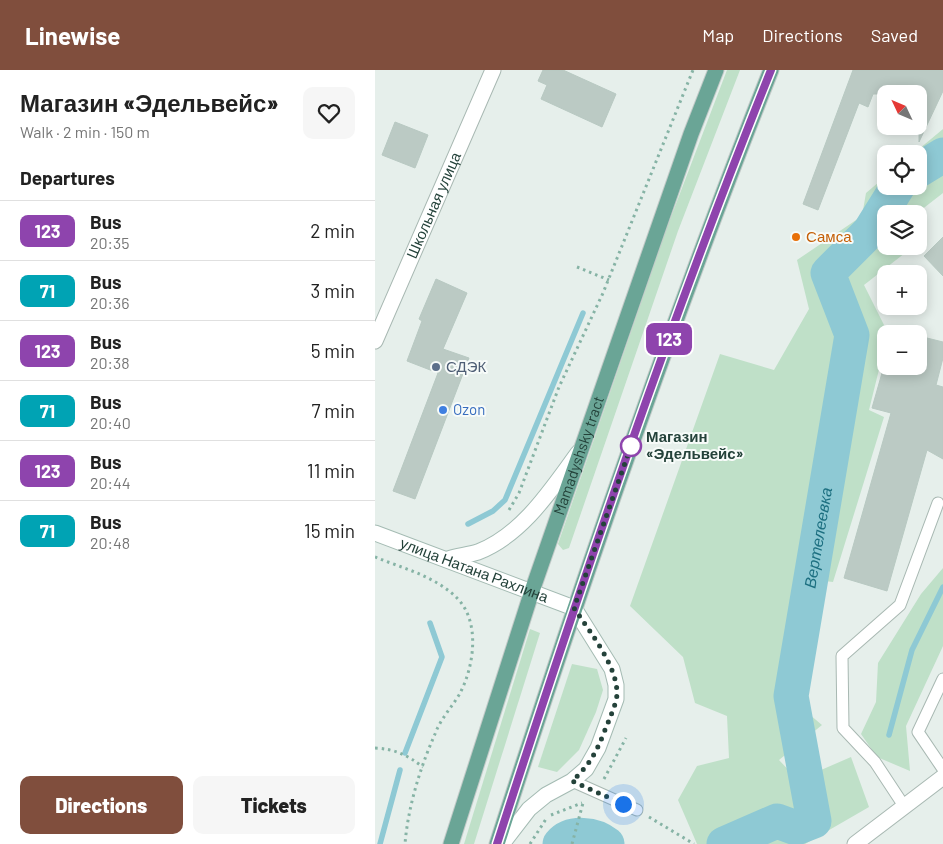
<!DOCTYPE html>
<html lang="en">
<head>
<meta charset="utf-8">
<style>
	body { margin:0; font-family:Barlow,sans-serif; background:#f6f6f6; color:#222; height:100vh; display:flex; flex-direction:column; font-size:19px; white-space:nowrap }
	* { box-sizing:border-box; margin:0 }
	p { font-size:16px; color:#767676 }
	.icon { flex:none; width:28px; height:28px; fill:none; stroke:currentColor; stroke-width:2; stroke-linecap:round; stroke-linejoin:round }
	.map { position:relative; flex:1; overflow:hidden }
	.details { display:flex; flex-direction:column; background:#fff; width:375px }
	.details>* { flex:none }
	.badge { padding:0 10px; border-radius:8px; font-size:18px; line-height:32px }
	.needle { width:32px; rotate:314deg }
	.controls { position:absolute; left:502px; top:15px; display:grid; gap:10px }
	.controls a { display:grid; place-items:center; width:50px; height:50px; border-radius:10px; background:#fff; box-shadow:0 2px 12px #0003; font-size:25px }
	.you { position:absolute; width:25px; height:25px; margin:-12px; border:4px solid #fff; border-radius:50%; background:#1a73e8; box-shadow:0 0 0 8px #1a73e833 }
	.map>.badge { position:absolute; translate:-50% -50%; box-shadow:0 0 0 2px #fff }
	h2 { padding:0 20px; font-size:19px; line-height:45px }
	.round { display:grid; place-items:center; flex:none; width:52px; height:52px; border-radius:10px; background:#f6f6f6 }
	.summary { display:flex; align-items:center; justify-content:space-between; height:85px; padding:0 20px }
	h1 { font-size:24px; font-weight:800; line-height:38px }
	.cta { display:flex; gap:10px; margin-top:auto; padding:10px 20px }
	.cta a { flex:1; height:58px; border-radius:10px; background:#804e3d; color:#fff; font-size:20px; font-weight:800; line-height:58px; text-align:center }
	.cta a+a { background:#f6f6f6; color:#222 }
	ul { padding:0; list-style:none }
	li { display:flex; align-items:center; gap:15px; height:60px; padding:0 20px; border-top:1px solid #e0e0e0 }
	li div { flex:1 }
	li b { display:block; font-size:19px }
	li em { font-style:normal }
	li .badge { min-width:55px; font-weight:700; text-align:center }
	header { display:flex; align-items:center; gap:30px; box-sizing:border-box; height:70px; padding:0 25px; background:#804e3d; color:#fff }
	header strong { font-size:24px }
	nav { display:flex; gap:28px; margin-inline-start:auto; font-size:18px }
	main { display:flex; flex:1; min-height:0 }
	.map>svg:first-child { display:block }
	.green { fill:#bfe0c8 }
	.lines { fill:none; stroke-linecap:round; stroke-linejoin:round }
	.stream { stroke:#8ec9d4; stroke-width:5.5 }
	.river { stroke:#8ec9d4; stroke-width:35 }
	.building { fill:#bbcac4; stroke:#b8c9c2 }
	.lane-casing { stroke:#a8b8b2; stroke-width:13 }
	.street-casing { stroke:#a8b8b2; stroke-width:17 }
	.secondary-casing { stroke:#a4bbb3; stroke-width:17 }
	.primary-casing { stroke:#c2cac8; stroke-width:17 }
	.path { stroke:#86b3a5; stroke-width:3; stroke-dasharray:2.5 4; stroke-linecap:butt }
	.lane { stroke:#fff; stroke-width:11 }
	.street { stroke:#fff; stroke-width:15 }
	.secondary { stroke:#fff; stroke-width:15 }
	.primary { stroke:#6aa596; stroke-width:15 }
	.line-casing { stroke:#fff; stroke-width:11 }
	.line { stroke:#8e44ad; stroke-width:8 }
	.walk { stroke:#24423a; stroke-width:5; stroke-dasharray:0 9 }
	.food-dot { fill:#e8710a; stroke:#f7fbf9; stroke-width:2 }
	.service-dot { fill:#5c6f8a; stroke:#f7fbf9; stroke-width:2 }
	.shop-dot { fill:#3f7fe0; stroke:#f7fbf9; stroke-width:2 }
	.stop-dot { fill:#fff; stroke:#8e44ad; stroke-width:2.5 }
	.labels { text-anchor:middle; stroke-width:4; stroke-linejoin:round; paint-order:stroke }
	.street-label { font-size:15px; fill:#24423a; stroke:#f7fbf9 }
	.food-label { font-size:15px; fill:#c56008; stroke:#f7fbf9; text-anchor:start }
	.service-label { font-size:15px; fill:#4e5e75; stroke:#f7fbf9; text-anchor:start }
	.shop-label { font-size:15px; fill:#366cbe; stroke:#f7fbf9; text-anchor:start }
	.stop-label { font-size:15px; font-weight:bold; fill:#24423a; stroke:#f7fbf9; text-anchor:start }
	.water-label { font-size:16px; font-style:italic; fill:#1c6f80; stroke:#f7fbf9 }
</style>
</head>
<body>
<header>
<strong>Linewise</strong>
<nav><a>Map</a><a>Directions</a><a>Saved</a></nav>
</header>
<main>
<section class="details">
<div class="summary"><div><h1>Магазин «Эдельвейс»</h1><p>Walk · 2 min · 150 m</p></div><a class="round"><svg class="icon" aria-label="heart" viewBox="0 0 24 24"><path d="M12 20l-8-8c-3-5 5-10 8-4 3-6 11-1 8 4z"/></svg></a></div>
<h2>Departures</h2>
<ul>
<li><span class="badge" style="background:#8e44ad;color:#fff">123</span><div><b>Bus</b><p>20:35</p></div><em>2 min</em></li>
<li><span class="badge" style="background:#00a3b4;color:#fff">71</span><div><b>Bus</b><p>20:36</p></div><em>3 min</em></li>
<li><span class="badge" style="background:#8e44ad;color:#fff">123</span><div><b>Bus</b><p>20:38</p></div><em>5 min</em></li>
<li><span class="badge" style="background:#00a3b4;color:#fff">71</span><div><b>Bus</b><p>20:40</p></div><em>7 min</em></li>
<li><span class="badge" style="background:#8e44ad;color:#fff">123</span><div><b>Bus</b><p>20:44</p></div><em>11 min</em></li>
<li><span class="badge" style="background:#00a3b4;color:#fff">71</span><div><b>Bus</b><p>20:48</p></div><em>15 min</em></li>
</ul>
<div class="cta"><a>Directions</a><a>Tickets</a></div>
</section>
<div class="map">
<svg width="568" height="774" viewBox="0 0 568 774">
	<rect width="100%" height="100%" fill="#e6efeb"/>
	<g class="green">
		<path d="M352,0H365L303,161L194,478L188,480L183,474L291,160Z"/>
		<path d="M568,59V123L541,144H511V176H529L530,183L489,215L513,263L494,340L509,347L458,512L441,510L422,634L447,655L404,690L423,710L476,687L494,737L430,774H322L303,730L322,696L354,688L352,646L320,633L308,587L255,536L345,284L399,300L434,239L422,190L487,146L491,123L511,106V116H544V84H538Z"/>
		<path d="M568,498V576L531,656L535,701L502,687L486,664L501,632L503,593L546,524Z"/>
		<path d="M155,559L165,563L99,774H89Z"/>
		<path d="M197,594L222,599L228,620L221,642L204,680L182,702L163,697Z"/>
	</g>
	<g class="lines">
		<g class="stream">
			<path d="M93,454L118,441L130,430L208,243"/>
			<path d="M514,665L537,580L568,517"/>
			<path d="M30,683L67,587L55,553"/>
			<path d="M5,774L25,700"/>
		</g>
		<g class="river">
			<path d="M544,100L568,85"/>
			<path d="M185,774C196,761 220,764 232,774"/>
			<path id="s1" d="M349,774L402,751L421,758L439,751L416,626L477,265L453,203L495,161L523,116"/>
		</g>
	</g>
	<g class="building">
		<path d="M168,0H188L241,24L227,57L166,29L172,15L163,11Z"/>
		<path d="M478,0H568V21L544,72V24H498L493,37L484,33L443,140L428,134Z"/>
		<path d="M20,52L53,65L40,98L7,85Z"/>
		<path d="M568,167V206L549,186Z"/>
		<path d="M61,209L92,223L68,279L94,288L40,429L18,421L63,303L32,291L47,251L44,249Z"/>
		<path d="M544,266L568,272V288L561,315L568,317V389L552,380L512,521L469,508L516,343L497,338L509,296H544Z"/>
	</g>
	<g class="lines">
		<defs>
			<g id="lane">
				<path d="M568,609L543,662L568,699"/>
				<path d="M197,711L262,740"/>
				<path d="M529,736L500,692L468,658L467,586L525,535L563,433"/>
			</g>
			<g id="street">
				<path id="s2" d="M0,271L118,0"/>
				<path d="M480,774L568,707"/>
			</g>
			<g id="secondary">
				<path id="s3" d="M0,463L199,538L237,599L241,615V629L223,678L211,699L197,711L171,725L154,739L127,774"/>
				<path d="M73,489C82,486 93,485 103,482C147,465 176,420 203,383"/>
			</g>
			<g id="primary">
				<path id="s4" d="M76,774L157,521L316,64L341,0"/>
				<path d="M122,774C206,514 295,255 396,0"/>
			</g>
		</defs>
		<use href="#lane" class="lane-casing"/>
		<use href="#street" class="street-casing"/>
		<use href="#secondary" class="secondary-casing"/>
		<use href="#primary" class="primary-casing"/>
		<g class="path">
			<path d="M202,197L234,210"/>
			<path d="M134,440L144,423L184,317L228,223L318,0"/>
			<path d="M0,487C27,498 60,506 82,528C106,552 99,598 84,625C76,638 65,650 60,664C45,698 33,737 30,774"/>
			<path d="M0,678C20,679 32,685 48,697"/>
			<path d="M229,709L251,668"/>
			<path d="M176,745L207,733"/>
			<path d="M274,747L319,774"/>
			<path d="M155,774L171,749"/>
			<path d="M197,774L208,733"/>
		</g>
		<use href="#lane" class="lane"/>
		<use href="#street" class="street"/>
		<use href="#secondary" class="secondary"/>
		<use href="#primary" class="primary"/>
	</g>
	<g class="lines">
		<defs>
			<path id="line" d="M122,774C206,514 294,254 396,0"/>
		</defs>
		<use href="#line" class="line-casing"/>
		<use href="#line" class="line"/>
		<path class="walk" d="M248,734L197,711C214,696 222,681 230,660C234,650 238,641 241,631C248,602 214,561 199,538L256,376"/>
	</g>
	<circle class="food-dot" cx="421" cy="167" r="5"/>
	<circle class="service-dot" cx="61" cy="297" r="5"/>
	<circle class="shop-dot" cx="68" cy="340" r="5"/>
	<circle class="stop-dot" cx="256" cy="376" r="10"/>
	<g class="labels">
		<g class="street-label">
			<text dy="5" stroke="none"><textPath href="#s2" startOffset="148">Школьная улица</textPath></text>
			<text dy="5" stroke="none"><textPath href="#s4" startOffset="409">Mamadyshsky tract</textPath></text>
			<text dy="5" stroke="none"><textPath href="#s3" startOffset="106">улица Натана Рахлина</textPath></text>
		</g>
		<g class="food-label">
			<text x="431" y="172">Самса</text>
		</g>
		<g class="service-label">
			<text x="71" y="302">СДЭК</text>
		</g>
		<g class="shop-label">
			<text x="78" y="345">Ozon</text>
		</g>
		<g class="stop-label">
			<text x="271" y="372">Магазин<tspan x="271" dy="17">«Эдельвейс»</tspan></text>
		</g>
		<g class="water-label">
			<text dy="6" stroke="none"><textPath href="#s1" startOffset="385">Вертелеевка</textPath></text>
		</g>
	</g>
</svg>
<div class="controls">
<a><svg class="needle" viewBox="-14 -14 28 28"><path d="M0-13l5 13h-10z" fill="#e53935"/><path d="M0 13l5-13h-10z" fill="#767676"/></svg></a>
<a><svg class="icon" aria-label="locate" viewBox="0 0 24 24"><circle cx="12" cy="12" r="6"/><path d="M12 2v4M12 18v4M2 12h4M18 12h4"/></svg></a>
<a><svg class="icon" aria-label="layers" viewBox="0 0 24 24"><path d="M12 4l9 5-9 5-9-5zM3 14l9 5 9-5"/></svg></a>
<a>+</a>
<a>−</a>
</div>
<div class="you" style="left:248px;top:734px"></div>
<b class="badge" style="left:294px;top:269px;background:#8e44ad;color:#fff">123</b>
</div>
</main>
</body>
</html>
